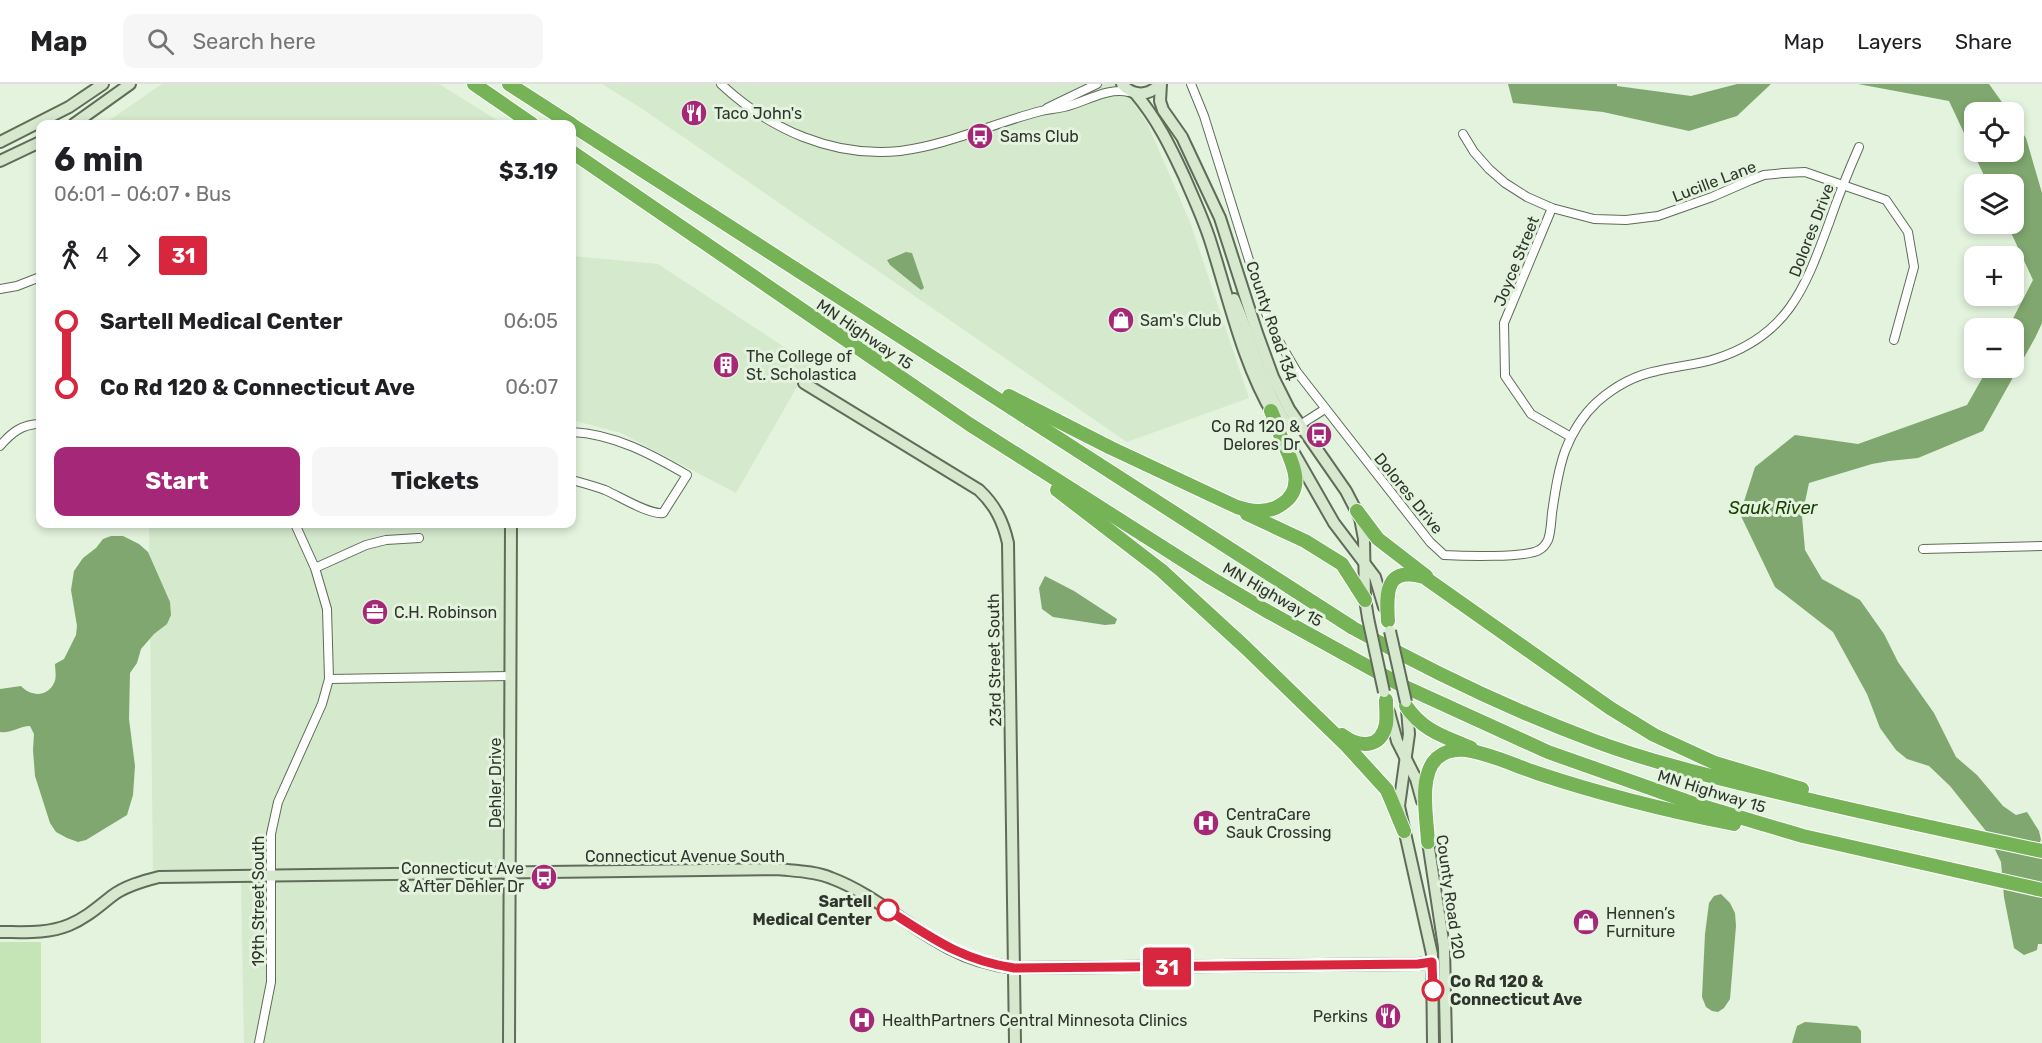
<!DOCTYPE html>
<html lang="en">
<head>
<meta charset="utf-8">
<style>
	body { margin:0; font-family:Rubik,sans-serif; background:#f6f6f6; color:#202124; height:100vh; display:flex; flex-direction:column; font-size:22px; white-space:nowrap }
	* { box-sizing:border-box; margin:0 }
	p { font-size:20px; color:#757577 }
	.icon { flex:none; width:33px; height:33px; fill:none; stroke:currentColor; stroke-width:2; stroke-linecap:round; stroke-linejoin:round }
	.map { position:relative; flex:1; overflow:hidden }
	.side { position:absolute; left:36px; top:36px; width:540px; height:408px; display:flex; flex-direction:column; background:#fff; border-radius:12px; box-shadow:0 3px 9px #0003 }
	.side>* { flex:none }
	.badge { padding:0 12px; border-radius:4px; font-size:21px; line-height:39px }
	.controls { position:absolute; left:1964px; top:18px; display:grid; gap:12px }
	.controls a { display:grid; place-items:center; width:60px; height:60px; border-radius:12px; background:#fff; box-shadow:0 3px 9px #0003; font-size:30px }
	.map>.badge { position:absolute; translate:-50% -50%; box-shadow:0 0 0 3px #fff }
	.legs { display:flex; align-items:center; gap:9px; height:66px; padding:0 18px; font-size:20px }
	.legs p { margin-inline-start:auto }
	.headline { display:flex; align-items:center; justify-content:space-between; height:102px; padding:0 18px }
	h1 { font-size:33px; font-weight:700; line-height:45px }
	.cta { display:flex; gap:12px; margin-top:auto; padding:12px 18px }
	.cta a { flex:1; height:69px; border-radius:12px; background:#a52778; color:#fff; font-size:24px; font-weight:700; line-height:69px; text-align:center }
	.cta a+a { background:#f6f6f6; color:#202124 }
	ul { padding:0 18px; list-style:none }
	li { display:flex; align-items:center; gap:21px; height:66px; font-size:22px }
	li i { display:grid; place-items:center; width:9px; height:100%; margin:0 8px; background:currentColor }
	li i::after { content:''; width:15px; height:15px; margin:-8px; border:4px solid; border-radius:50%; background:#fff }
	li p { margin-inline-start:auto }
	li:first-child i { background:linear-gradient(#0000 50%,currentColor 0) }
	li:last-child i { background:linear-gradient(currentColor 50%,#0000 0) }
	header { display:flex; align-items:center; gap:36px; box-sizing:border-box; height:84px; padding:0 30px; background:#fff; border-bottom:2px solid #e0e0e0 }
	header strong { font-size:28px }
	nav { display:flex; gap:33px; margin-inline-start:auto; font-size:21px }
	.search { width:420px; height:54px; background:#f6f6f6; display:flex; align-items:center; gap:15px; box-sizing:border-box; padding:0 21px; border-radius:12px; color:#757577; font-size:22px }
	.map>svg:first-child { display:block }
	.built { fill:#d5e9cd }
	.green { fill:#c5e5b7 }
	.water { fill:#80a76f }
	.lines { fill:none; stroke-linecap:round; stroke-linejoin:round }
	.street-casing { stroke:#5f6c59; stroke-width:10 }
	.secondary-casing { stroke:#5f6c59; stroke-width:14 }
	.highway-casing { stroke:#fff; stroke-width:16 }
	.street { stroke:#fff; stroke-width:8 }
	.secondary { stroke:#d6e8cd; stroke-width:10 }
	.highway { stroke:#76b357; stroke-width:14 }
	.secondary-bridge-casing { stroke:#5f6c59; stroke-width:14; stroke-linecap:butt }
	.secondary-bridge { stroke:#d6e8cd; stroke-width:10 }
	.line-1-casing { stroke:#fff; stroke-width:14 }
	.line-1 { stroke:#d7263d; stroke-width:9 }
	.stop-1-dot { fill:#fff; stroke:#d7263d; stroke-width:3 }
	.labels { text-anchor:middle; stroke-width:6; stroke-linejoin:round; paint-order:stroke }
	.poi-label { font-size:16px; fill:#2f352d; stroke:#e3f3dd; text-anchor:start }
	.street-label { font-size:16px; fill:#2f352d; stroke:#e3f3dd }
	.stop-label { font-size:16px; font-weight:bold; fill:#2f352d; stroke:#e3f3dd; text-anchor:end }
	.water-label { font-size:18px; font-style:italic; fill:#1a3e01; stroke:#e3f3dd }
</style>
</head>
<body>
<header>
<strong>Map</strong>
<div class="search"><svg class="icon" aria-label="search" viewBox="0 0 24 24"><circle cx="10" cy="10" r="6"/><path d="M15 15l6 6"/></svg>Search here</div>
<nav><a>Map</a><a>Layers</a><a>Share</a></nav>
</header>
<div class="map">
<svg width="2042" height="959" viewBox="0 0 2042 959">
	<rect width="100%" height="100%" fill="#e3f3dd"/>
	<g class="built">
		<path d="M162,0H439L503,40H104Z"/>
		<path d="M602,0H1122L1148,41L1190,138L1249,314L1127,358L641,24Z"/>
		<path d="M40,75V178H36L37,76Z"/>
		<path d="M572,172L658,180L810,280L736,409L621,349L572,336Z"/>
		<path d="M149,440H506L510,783L153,787Z"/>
		<path d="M507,791L506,959H244L241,797Z"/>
	</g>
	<rect class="green" x="0" y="858" width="41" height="101"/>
	<g class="water">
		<path d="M1508,0H1617V2L1691,12L1737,0H1771L1737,32L1689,47L1603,28L1513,19Z"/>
		<path d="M1858,0H1989L2009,28H1974V68H2013V35L2026,54L2042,109V239L2035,254L1983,347L1918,374L1889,377L1872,380L1809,399L1802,432L1805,466L1822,495L1860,516L1884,550L1898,578L1934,629L1956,673L1977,691L2003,722L2016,731L2027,728L2039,747L2041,756L2037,763L2042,775V860H2038L2037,866L2024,871L2014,864L2004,813L2001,778L1986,747L1950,702L1929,682L1907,675L1896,666L1880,644L1867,610L1833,548L1775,503L1740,430L1755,383L1795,351L1858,360L1967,321L1988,284H2013V244H2008L2033,196L2007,140H2013V100H1988L1949,17Z"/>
		<path d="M906,168L912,169L924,204L921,206L890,181L887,176Z"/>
		<path d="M111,452H123L139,460L148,468L170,518L171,531L167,540L154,550L141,565L137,579L130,589L129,635L135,682L133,711L127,731L86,756L78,758L67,754L56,748L50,739L35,692L33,666L34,650L30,642C19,642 11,650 0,648V605L21,602C30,612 47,614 54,599C57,593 55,586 55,580L64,575L76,551L77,542L71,506L74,487L83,474L96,464L103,455Z"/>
		<path d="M1045,492L1074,507L1117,535L1115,540L1105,541L1053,533L1042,525L1039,504Z"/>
		<path d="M1721,810L1730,819L1735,829L1736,842L1730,915L1724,924L1718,928L1712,927L1706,923L1702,913L1705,850L1709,819L1714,812Z"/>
		<path d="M1805,938L1857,942L1861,947V959H1792L1797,942Z"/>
	</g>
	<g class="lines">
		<defs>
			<g id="street">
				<path d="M721,0C769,45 833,74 900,67C948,61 994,39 1041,27C1049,25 1056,25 1064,23C1086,18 1106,3 1129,8"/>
				<path d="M1191,0L1204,32L1264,224L1273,247L1297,288L1430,458L1444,471C1462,472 1526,474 1539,466C1543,464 1546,460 1548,456C1551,448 1551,438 1552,429C1555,408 1558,387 1565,367C1572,349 1583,331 1597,318C1614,303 1636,291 1657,287C1676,282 1696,281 1715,275C1788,252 1805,204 1829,139C1838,113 1848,88 1859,63"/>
				<path d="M1047,24L1097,0"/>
				<path d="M1463,50L1474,68L1489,85L1505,99L1527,113L1552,124L1594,135L1626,136L1658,132L1712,113L1751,96L1764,91L1784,89L1805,88L1886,116L1908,148L1914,183L1894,256"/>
				<path d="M1552,124L1504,239L1505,292L1531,330L1571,353"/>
				<path d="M0,205L17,202L40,193"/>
				<path d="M1300,341L1325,325"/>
				<path d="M572,348C614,350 651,370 687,391L663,429C649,431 619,412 605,406C594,402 583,399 572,396"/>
				<path d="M0,362C11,349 22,340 40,340"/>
				<path d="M1923,465L2042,462"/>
				<path d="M315,484L366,461L386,456L419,454"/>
				<path d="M329,595L510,592"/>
				<path d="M259,959L271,898V750L278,718L322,620L329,595L327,525L315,484L295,440"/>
			</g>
			<g id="secondary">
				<path d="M1122,0C1133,13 1149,12 1160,0"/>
				<path d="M1161,0L1160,17L1163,26L1182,53L1220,134L1257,249L1273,293L1289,325L1346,407L1360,434L1364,455L1365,515L1368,534"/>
				<path d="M1135,9C1157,35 1170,62 1184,92C1193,113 1203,134 1210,156C1229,215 1242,278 1274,332"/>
				<path d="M74,40L130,0"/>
				<path d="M0,58L69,23L103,0"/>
				<path d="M0,77L40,58"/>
				<path d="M1234,215C1249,249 1257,285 1274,317C1278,324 1281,333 1287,338C1291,341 1295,341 1300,341"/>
				<path d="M804,299L979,406C995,421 1003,437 1008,459L1015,959"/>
				<path d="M1290,362L1334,439L1375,493L1384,523"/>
				<path d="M1407,625L1409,650L1399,722L1432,870L1433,959"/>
				<path d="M1389,628L1397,657L1416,695L1422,717"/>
				<path d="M1427,751L1444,863L1446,959"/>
				<path d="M0,848C24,848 47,850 69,841C86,834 98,823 112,812C125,802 143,797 159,793L777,785C795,787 814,787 831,794C874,810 908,843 949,864C970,875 991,881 1014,884L1418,880L1432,878"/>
				<path d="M509,959L511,440"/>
			</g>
			<g id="highway">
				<path d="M474,0L532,40"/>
				<path d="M509,0L571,40"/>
				<path d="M572,41L1353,544C1430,587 1509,625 1592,656C1655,680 1723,695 1789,711C1873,731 1957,749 2042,767"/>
				<path d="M572,68L969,340L1211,494L1265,526L1401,601L1548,668L1695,720L1803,752L2042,806"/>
				<path d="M1009,312L1111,364L1237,423C1252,428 1268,430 1282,420C1308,403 1290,375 1281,353C1278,345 1275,336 1271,327"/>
				<path d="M1057,406L1161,486L1246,564L1347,662L1387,706L1404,747"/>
				<path d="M1357,427L1378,455L1426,492"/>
				<path d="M1247,430L1305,457L1342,480L1365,516"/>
				<path d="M1388,537C1386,507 1386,482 1424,493L1610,624L1654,651L1715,679L1802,705"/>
				<path d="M1406,622C1424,648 1444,652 1471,664"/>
				<path d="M1342,651C1359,664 1381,665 1386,640C1387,632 1386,624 1386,616"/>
				<path d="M1428,758C1427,735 1418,691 1437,674C1445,667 1456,665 1466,666C1492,670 1515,682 1540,690C1603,711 1669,727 1734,740"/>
			</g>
		</defs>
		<use href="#street" class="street-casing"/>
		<use href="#secondary" class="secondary-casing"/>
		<use href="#highway" class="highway-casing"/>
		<use href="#street" class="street"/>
		<use href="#secondary" class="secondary"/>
		<use href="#highway" class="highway"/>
		<defs>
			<g id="secondary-bridge">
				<path d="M1368,534L1384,608"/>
				<path d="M1390,547L1406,618"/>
			</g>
		</defs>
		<use href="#secondary-bridge" class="secondary-bridge-casing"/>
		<use href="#secondary-bridge" class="secondary-bridge"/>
	</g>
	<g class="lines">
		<defs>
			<path id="line-1" d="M888,826C932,854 961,876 1014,884L1418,880L1432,878L1433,906"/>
		</defs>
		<use href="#line-1" class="line-1-casing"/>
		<use href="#line-1" class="line-1"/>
	</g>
	<defs>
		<symbol id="restaurant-disc" viewBox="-11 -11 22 22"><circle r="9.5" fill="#a52778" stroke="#e3f3dd"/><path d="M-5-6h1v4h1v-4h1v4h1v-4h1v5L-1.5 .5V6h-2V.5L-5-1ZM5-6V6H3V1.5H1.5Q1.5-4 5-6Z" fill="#fff"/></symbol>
		<symbol id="bus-disc" viewBox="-11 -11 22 22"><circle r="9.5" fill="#a52778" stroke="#e3f3dd"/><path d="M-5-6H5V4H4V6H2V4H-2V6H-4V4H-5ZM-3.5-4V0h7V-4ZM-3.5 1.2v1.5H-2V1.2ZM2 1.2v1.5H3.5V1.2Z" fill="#fff"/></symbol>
		<symbol id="shop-disc" viewBox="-11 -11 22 22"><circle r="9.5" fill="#a52778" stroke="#e3f3dd"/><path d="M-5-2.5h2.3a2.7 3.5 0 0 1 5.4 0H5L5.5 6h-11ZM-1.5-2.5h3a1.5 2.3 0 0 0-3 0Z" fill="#fff"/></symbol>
		<symbol id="building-disc" viewBox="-11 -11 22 22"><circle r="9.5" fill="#a52778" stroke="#e3f3dd"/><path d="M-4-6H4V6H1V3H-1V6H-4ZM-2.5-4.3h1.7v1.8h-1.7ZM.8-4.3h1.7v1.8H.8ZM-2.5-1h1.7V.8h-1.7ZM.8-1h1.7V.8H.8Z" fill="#fff"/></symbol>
		<symbol id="office-disc" viewBox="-11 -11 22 22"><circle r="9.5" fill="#a52778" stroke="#e3f3dd"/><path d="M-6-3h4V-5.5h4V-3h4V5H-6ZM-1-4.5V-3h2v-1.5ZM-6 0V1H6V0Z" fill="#fff"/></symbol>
		<symbol id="hospital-disc" viewBox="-11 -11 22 22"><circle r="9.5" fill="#a52778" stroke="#e3f3dd"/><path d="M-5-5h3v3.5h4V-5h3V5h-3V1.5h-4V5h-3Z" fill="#fff"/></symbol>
	</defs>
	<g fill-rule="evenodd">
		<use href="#restaurant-disc" x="679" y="14" width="30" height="30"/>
		<use href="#bus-disc" x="965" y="37" width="30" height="30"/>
		<use href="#shop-disc" x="1106" y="221" width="30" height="30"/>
		<use href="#building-disc" x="711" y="266" width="30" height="30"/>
		<use href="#bus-disc" x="1304" y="336" width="30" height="30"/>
		<use href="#office-disc" x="360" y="513" width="30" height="30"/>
		<use href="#hospital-disc" x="1191" y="724" width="30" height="30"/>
		<use href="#bus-disc" x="529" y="778" width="30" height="30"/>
		<use href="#shop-disc" x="1571" y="823" width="30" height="30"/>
		<use href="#restaurant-disc" x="1373" y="917" width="30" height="30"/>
		<use href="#hospital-disc" x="847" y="921" width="30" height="30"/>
	</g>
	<g class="stop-1-dot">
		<circle cx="888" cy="826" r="10"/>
		<circle cx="1433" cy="906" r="10"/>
	</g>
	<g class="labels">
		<g class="poi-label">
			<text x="714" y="35">Taco John's</text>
			<text x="1000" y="58">Sams Club</text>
			<text x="1140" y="242">Sam's Club</text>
			<text x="746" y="278">The College of<tspan x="746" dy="18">St. Scholastica</tspan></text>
			<text x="1300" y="348" text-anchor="end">Co Rd 120 &amp;<tspan x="1300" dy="18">Delores Dr</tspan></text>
			<text x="394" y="534">C.H. Robinson</text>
			<text x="1226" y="736">CentraCare<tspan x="1226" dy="18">Sauk Crossing</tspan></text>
			<text x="524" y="790" text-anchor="end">Connecticut Ave<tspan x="524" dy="18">&amp; After Dehler Dr</tspan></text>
			<text x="1606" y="835">Hennen’s<tspan x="1606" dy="18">Furniture</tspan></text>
			<text x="1368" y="938" text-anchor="end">Perkins</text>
			<text x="882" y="942">HealthPartners Central Minnesota Clinics</text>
		</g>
		<g class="street-label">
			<text transform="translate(1714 97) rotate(-21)" y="6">Lucille Lane</text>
			<text transform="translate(1811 146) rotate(-69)" y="6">Dolores Drive</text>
			<text transform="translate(1516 177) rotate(-68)" y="6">Joyce Street</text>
			<text transform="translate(1272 237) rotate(71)" y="6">County Road 134</text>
			<text transform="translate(865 250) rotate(34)" y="6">MN Highway 15</text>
			<text transform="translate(1409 409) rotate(51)" y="6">Dolores Drive</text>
			<text transform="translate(1273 510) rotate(30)" y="6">MN Highway 15</text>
			<text transform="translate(994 576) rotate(-91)" y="6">23rd Street South</text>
			<text transform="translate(495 699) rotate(-90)" y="6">Dehler Drive</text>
			<text transform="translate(1712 707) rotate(17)" y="6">MN Highway 15</text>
			<text x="685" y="778">Connecticut Avenue South</text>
			<text transform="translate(1451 813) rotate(82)" y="6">County Road 120</text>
			<text transform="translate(258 817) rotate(-90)" y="6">19th Street South</text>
		</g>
		<g class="stop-label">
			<text x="872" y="823">Sartell<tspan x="872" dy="18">Medical Center</tspan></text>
			<text x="1450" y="903" text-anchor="start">Co Rd 120 &amp;<tspan x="1450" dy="18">Connecticut Ave</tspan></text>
		</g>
		<g class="water-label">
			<text x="1773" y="430">Sauk River</text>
		</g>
	</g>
</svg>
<div class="controls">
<a><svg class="icon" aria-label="locate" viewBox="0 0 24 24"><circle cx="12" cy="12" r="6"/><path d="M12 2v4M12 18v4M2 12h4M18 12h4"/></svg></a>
<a><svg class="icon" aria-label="layers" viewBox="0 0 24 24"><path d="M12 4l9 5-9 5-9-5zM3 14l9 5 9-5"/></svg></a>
<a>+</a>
<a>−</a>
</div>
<b class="badge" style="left:1167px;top:883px;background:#d7263d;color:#fff">31</b>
<section class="side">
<div class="headline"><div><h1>6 min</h1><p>06:01 – 06:07 · Bus</p></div><b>$3.19</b></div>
<div class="legs"><svg class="icon" aria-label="walk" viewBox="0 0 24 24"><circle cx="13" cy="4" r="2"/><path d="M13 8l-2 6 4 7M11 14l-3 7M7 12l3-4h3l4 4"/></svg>4<svg class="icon" aria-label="forward" viewBox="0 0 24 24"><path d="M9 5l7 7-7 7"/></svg><b class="badge" style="background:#d7263d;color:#fff">31</b></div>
<ul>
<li><i style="color:#d7263d"></i><b>Sartell Medical Center</b><p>06:05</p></li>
<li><i style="color:#d7263d"></i><b>Co Rd 120 &amp; Connecticut Ave</b><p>06:07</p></li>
</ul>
<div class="cta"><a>Start</a><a>Tickets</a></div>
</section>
</div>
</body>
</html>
